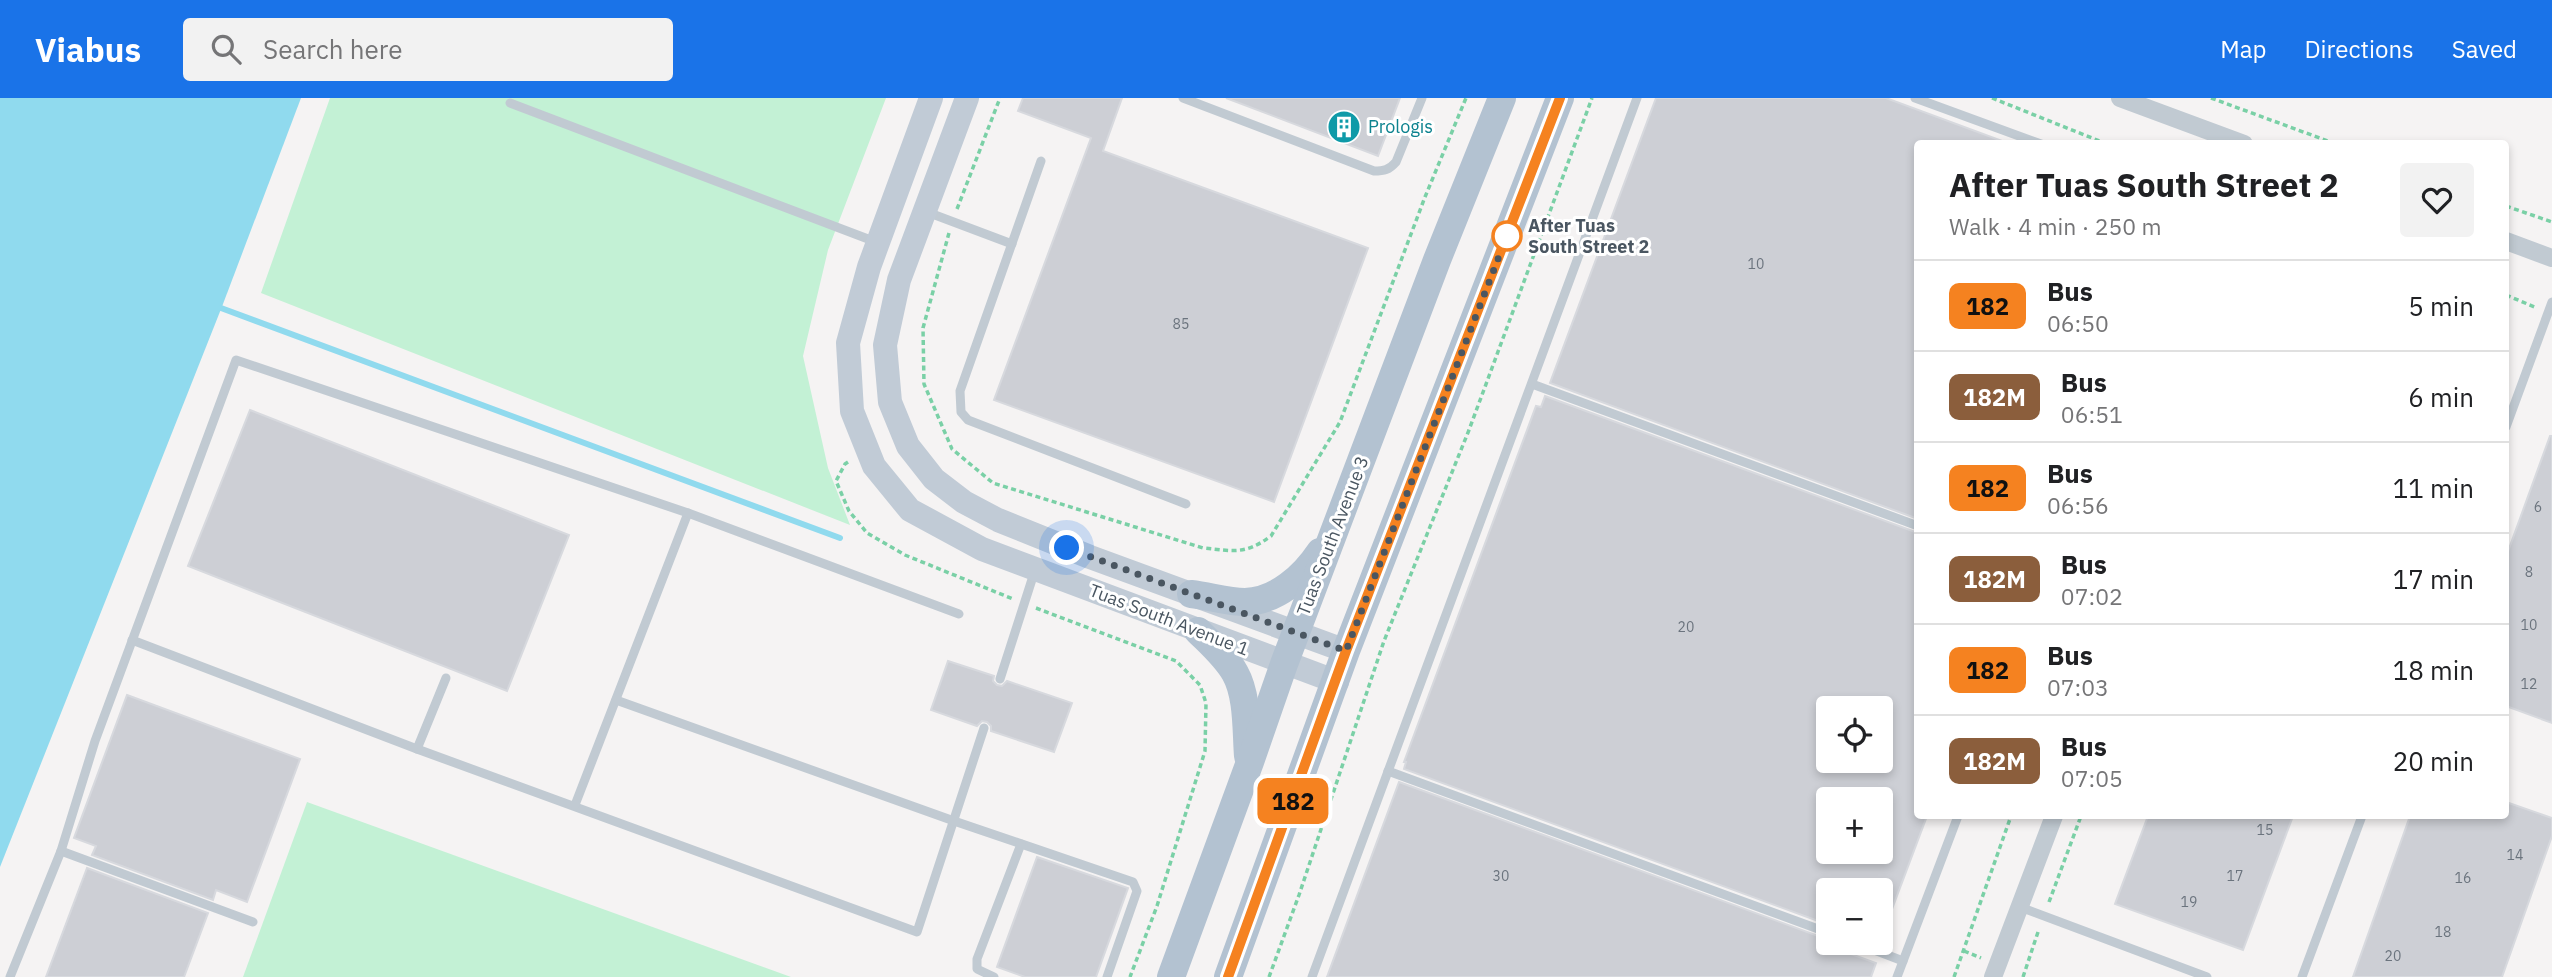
<!DOCTYPE html>
<html lang="en">
<head>
<meta charset="utf-8">
<style>
	body { margin:0; font-family:"IBM Plex Sans",sans-serif; background:#f2f2f2; color:#202124; height:100vh; display:flex; flex-direction:column; font-size:26px; white-space:nowrap }
	* { box-sizing:border-box; margin:0 }
	p { font-size:23px; color:#757577 }
	.icon { flex:none; width:38px; height:38px; fill:none; stroke:currentColor; stroke-width:2; stroke-linecap:round; stroke-linejoin:round }
	.map { position:relative; flex:1; overflow:hidden }
	.panel { position:absolute; left:1914px; top:42px; width:595px; height:679px; display:flex; flex-direction:column; background:#fff; border-radius:7px; box-shadow:0 4px 10px #0003 }
	.panel>* { flex:none }
	.badge { padding:0 14px; border-radius:10px; font-size:24px; line-height:46px }
	.buttons { position:absolute; left:1816px; top:598px; display:grid; gap:14px }
	.buttons a { display:grid; place-items:center; width:77px; height:77px; border-radius:7px; background:#fff; box-shadow:0 4px 10px #0003; font-size:35px }
	.you { position:absolute; width:35px; height:35px; margin:-18px; border:5px solid #fff; border-radius:50%; background:#1a73e8; box-shadow:0 0 0 10px #1a73e833 }
	.map>.badge { position:absolute; translate:-50% -50%; box-shadow:0 0 0 4px #fff }
	.round { display:grid; place-items:center; flex:none; width:74px; height:74px; border-radius:7px; background:#f2f2f2 }
	.headline { display:flex; align-items:center; justify-content:space-between; height:119px; padding:0 35px }
	h1 { font-size:33px; font-weight:800; line-height:52px }
	ul { padding:0; list-style:none }
	li { display:flex; align-items:center; gap:21px; height:91px; padding:0 35px; border-top:2px solid #e0e0e0 }
	li div { flex:1 }
	li b { display:block; font-size:26px }
	li em { font-style:normal }
	li .badge { min-width:77px; font-weight:700; text-align:center }
	header { display:flex; align-items:center; gap:42px; box-sizing:border-box; height:98px; padding:0 35px; background:#1a73e8; color:#fff }
	header strong { font-size:33px }
	nav { display:flex; gap:38px; margin-inline-start:auto; font-size:24px }
	.search { width:490px; height:63px; background:#f2f2f2; display:flex; align-items:center; gap:18px; box-sizing:border-box; padding:0 24px; border-radius:7px; color:#757577; font-size:26px }
	.map>svg:first-child { display:block }
	.green { fill:#c3f1d5 }
	.water { fill:#90daee }
	.lines { fill:none; stroke-linecap:round; stroke-linejoin:round }
	.stream { stroke:#90daee; stroke-width:6 }
	.building { fill:#cdcfd5; stroke:#d7d9de; stroke-width:2; fill-rule:evenodd }
	.path { stroke:#7ad0a6; stroke-width:3.5; stroke-dasharray:5 3.5; stroke-linecap:butt }
	.lane { stroke:#c1cad2; stroke-width:9 }
	.street { stroke:#c1cad2; stroke-width:18 }
	.secondary { stroke:#c1cbd6; stroke-width:24 }
	.primary { stroke:#b3c2d1; stroke-width:28 }
	.line-casing { stroke:#fff; stroke-width:16 }
	.line { stroke:#f58220; stroke-width:10 }
	.walk { stroke:#4a5661; stroke-width:7; stroke-dasharray:0 12.6 }
	.stop-dot { fill:#fff; stroke:#f58220; stroke-width:3.5 }
	.labels { text-anchor:middle; stroke-width:6; stroke-linejoin:round; paint-order:stroke }
	.number-label { font-size:14px; fill:#6b747e }
	.culture-label { font-size:18px; fill:#0d838f; stroke:#fff; text-anchor:start }
	.stop-label { font-size:18px; font-weight:bold; fill:#4a5661; stroke:#fff; text-anchor:start }
	.street-label { font-size:18px; fill:#4a5661; stroke:#fff }
</style>
</head>
<body>
<header>
<strong>Viabus</strong>
<div class="search"><svg class="icon" aria-label="search" viewBox="0 0 24 24"><circle cx="10" cy="10" r="6"/><path d="M15 15l6 6"/></svg>Search here</div>
<nav><a>Map</a><a>Directions</a><a>Saved</a></nav>
</header>
<div class="map">
<svg width="2552" height="879" viewBox="0 0 2552 879">
	<rect width="100%" height="100%" fill="#f5f3f3"/>
	<g class="green">
		<path d="M330,0H886L828,152L803,258L828,370L850,427L261,195Z"/>
		<path d="M307,704L791,879H243Z"/>
	</g>
	<path class="water" d="M0,0H301L223,206L0,769Z"/>
	<g class="lines">
		<path class="stream" d="M221,210L840,440"/>
	</g>
	<g class="building">
		<path d="M1023,0H1122L1103,53L1368,150L1274,404L994,302L1091,40L1018,13Z"/>
		<path d="M1226,0H1400L1378,58Z"/>
		<path d="M1656,0H1886L2005,44L2004,46H1918V421L1550,285Z"/>
		<path d="M1545,298L1918,435V718H1927L1883,835H1881V793H1829V827L1404,671L1406,664H1404L1536,308L1541,309ZM1829,611H1881V663H1829ZM1829,702H1881V754H1829Z"/>
		<path d="M250,312L569,437L507,593L188,468Z"/>
		<path d="M2550,338H2552V625L2506,608V459Z"/>
		<path d="M948,563L994,578L993,583L997,587L1002,588L1007,583L1072,605L1054,654L991,633V628L987,624L982,623L977,628L931,612Z"/>
		<path d="M127,597L300,661L247,804L216,792L213,802L92,757L96,748L74,740Z"/>
		<path d="M1399,684L1829,842V848L1876,865L1871,879H1327Z"/>
		<path d="M2506,704L2552,720V738L2502,879H2353L2410,718H2506Z"/>
		<path d="M2148,718H2293L2243,852L2115,806Z"/>
		<path d="M1037,759L1128,790L1096,879H1025L997,869Z"/>
		<path d="M87,770L208,815L184,879H46Z"/>
	</g>
	<g class="lines">
		<g class="path">
			<path d="M1992,0L2107,46"/>
			<path d="M2211,0L2336,46"/>
			<path d="M2506,108L2552,124"/>
			<path d="M957,111L1000,0"/>
			<path d="M949,135L923,230L924,286L952,351L993,385L1203,450C1234,453 1245,457 1271,438L1340,324L1425,99L1466,0"/>
			<path d="M2506,197L2537,210"/>
			<path d="M848,364L845,366L836,383L849,413L867,435L905,457L1013,501"/>
			<path d="M1036,510L1176,563L1200,587L1206,605L1205,653L1157,808L1130,879"/>
			<path d="M2049,804L2081,718"/>
			<path d="M1964,853L1981,860"/>
			<path d="M1269,879L1299,797L1384,543L1469,332L1592,0"/>
			<path d="M1954,879L2011,718"/>
			<path d="M2023,879L2039,831"/>
		</g>
		<g class="lane">
			<path d="M1183,0L1374,73C1384,73 1389,72 1396,64L1422,0"/>
			<path d="M1915,0L2041,46"/>
			<path d="M510,5L876,144"/>
			<path d="M1041,63L960,293L961,314L968,322L1186,406"/>
			<path d="M927,114L1012,146"/>
			<path d="M1532,286L1918,428"/>
			<path d="M2506,329L2552,204"/>
			<path d="M132,542L417,651L917,834L984,630"/>
			<path d="M1000,581L1035,472"/>
			<path d="M616,602L954,723L1133,784L1137,793L1107,879"/>
			<path d="M417,651L446,580"/>
			<path d="M1388,673L1829,835"/>
			<path d="M575,707L688,415"/>
			<path d="M61,753L253,824"/>
			<path d="M2020,809L2207,879"/>
			<path d="M1856,845L1903,863"/>
			<path d="M10,879L61,753L95,643L236,262L688,415L959,516"/>
			<path d="M994,879L977,871V861L1021,746"/>
			<path d="M1312,879L1637,0"/>
			<path d="M1897,879L1958,718"/>
			<path d="M2302,879L2362,718"/>
		</g>
		<g class="street">
			<path d="M2120,0L2244,46"/>
			<path d="M2506,143L2552,160"/>
			<path d="M1993,879L2054,718"/>
		</g>
		<g class="secondary">
			<path d="M931,0L869,169L848,245L852,313L874,368L910,412L982,451L1337,584"/>
			<path d="M967,0L899,182L885,247L890,304L908,348L934,381L964,404L998,422L1090,459L1346,553"/>
		</g>
		<g class="primary">
			<path d="M1191,496C1209,498 1228,504 1245,504C1277,503 1304,478 1320,454"/>
			<path d="M1198,533C1211,546 1226,559 1235,575C1248,598 1246,633 1248,658"/>
			<path d="M1171,879L1250,664L1284,566L1437,162L1502,0"/>
			<path d="M1228,879L1346,553L1560,0"/>
		</g>
	</g>
	<g class="lines">
		<defs>
			<path id="line" d="M1228,879L1346,553L1560,0"/>
		</defs>
		<use href="#line" class="line-casing"/>
		<use href="#line" class="line"/>
		<path class="walk" d="M1067,450L1346,553L1510,130L1507,138"/>
	</g>
	<defs>
		<symbol id="building-disc" viewBox="-11 -11 22 22"><circle r="9.5" fill="#0f9aa8" stroke="#fff"/><path d="M-4-6H4V6H1V3H-1V6H-4ZM-2.5-4.3h1.7v1.8h-1.7ZM.8-4.3h1.7v1.8H.8ZM-2.5-1h1.7V.8h-1.7ZM.8-1h1.7V.8H.8Z" fill="#fff"/></symbol>
	</defs>
	<g fill-rule="evenodd">
		<use href="#building-disc" x="1325" y="10" width="38" height="38"/>
	</g>
	<circle class="stop-dot" cx="1507" cy="138" r="14"/>
	<g class="labels">
		<g class="number-label">
			<text x="1756" y="171">10</text>
			<text x="1181" y="231">85</text>
			<text x="2538" y="414">6</text>
			<text x="2529" y="479">8</text>
			<text x="2529" y="532">10</text>
			<text x="1686" y="534">20</text>
			<text x="2529" y="591">12</text>
			<text x="2265" y="737">15</text>
			<text x="2515" y="762">14</text>
			<text x="1501" y="783">30</text>
			<text x="2235" y="783">17</text>
			<text x="2463" y="785">16</text>
			<text x="2189" y="809">19</text>
			<text x="2443" y="839">18</text>
			<text x="2393" y="863">20</text>
		</g>
		<g class="culture-label">
			<text x="1368" y="35">Prologis</text>
		</g>
		<g class="stop-label">
			<text x="1528" y="134">After Tuas<tspan x="1528" dy="21">South Street 2</tspan></text>
		</g>
		<g class="street-label">
			<text transform="translate(1333 438) rotate(-69)" y="6">Tuas South Avenue 3</text>
			<text transform="translate(1169 522) rotate(21)" y="6">Tuas South Avenue 1</text>
		</g>
	</g>
</svg>
<div class="buttons">
<a><svg class="icon" aria-label="locate" viewBox="0 0 24 24"><circle cx="12" cy="12" r="6"/><path d="M12 2v4M12 18v4M2 12h4M18 12h4"/></svg></a>
<a>+</a>
<a>−</a>
</div>
<div class="you" style="left:1067px;top:450px"></div>
<b class="badge" style="left:1293px;top:703px;background:#f58220;color:#111">182</b>
<section class="panel">
<div class="headline"><div><h1>After Tuas South Street 2</h1><p>Walk · 4 min · 250 m</p></div><a class="round"><svg class="icon" aria-label="heart" viewBox="0 0 24 24"><path d="M12 20l-8-8c-3-5 5-10 8-4 3-6 11-1 8 4z"/></svg></a></div>
<ul>
<li><span class="badge" style="background:#f58220;color:#111">182</span><div><b>Bus</b><p>06:50</p></div><em>5 min</em></li>
<li><span class="badge" style="background:#8b5e3c;color:#fff">182M</span><div><b>Bus</b><p>06:51</p></div><em>6 min</em></li>
<li><span class="badge" style="background:#f58220;color:#111">182</span><div><b>Bus</b><p>06:56</p></div><em>11 min</em></li>
<li><span class="badge" style="background:#8b5e3c;color:#fff">182M</span><div><b>Bus</b><p>07:02</p></div><em>17 min</em></li>
<li><span class="badge" style="background:#f58220;color:#111">182</span><div><b>Bus</b><p>07:03</p></div><em>18 min</em></li>
<li><span class="badge" style="background:#8b5e3c;color:#fff">182M</span><div><b>Bus</b><p>07:05</p></div><em>20 min</em></li>
</ul>
</section>
</div>
</body>
</html>
